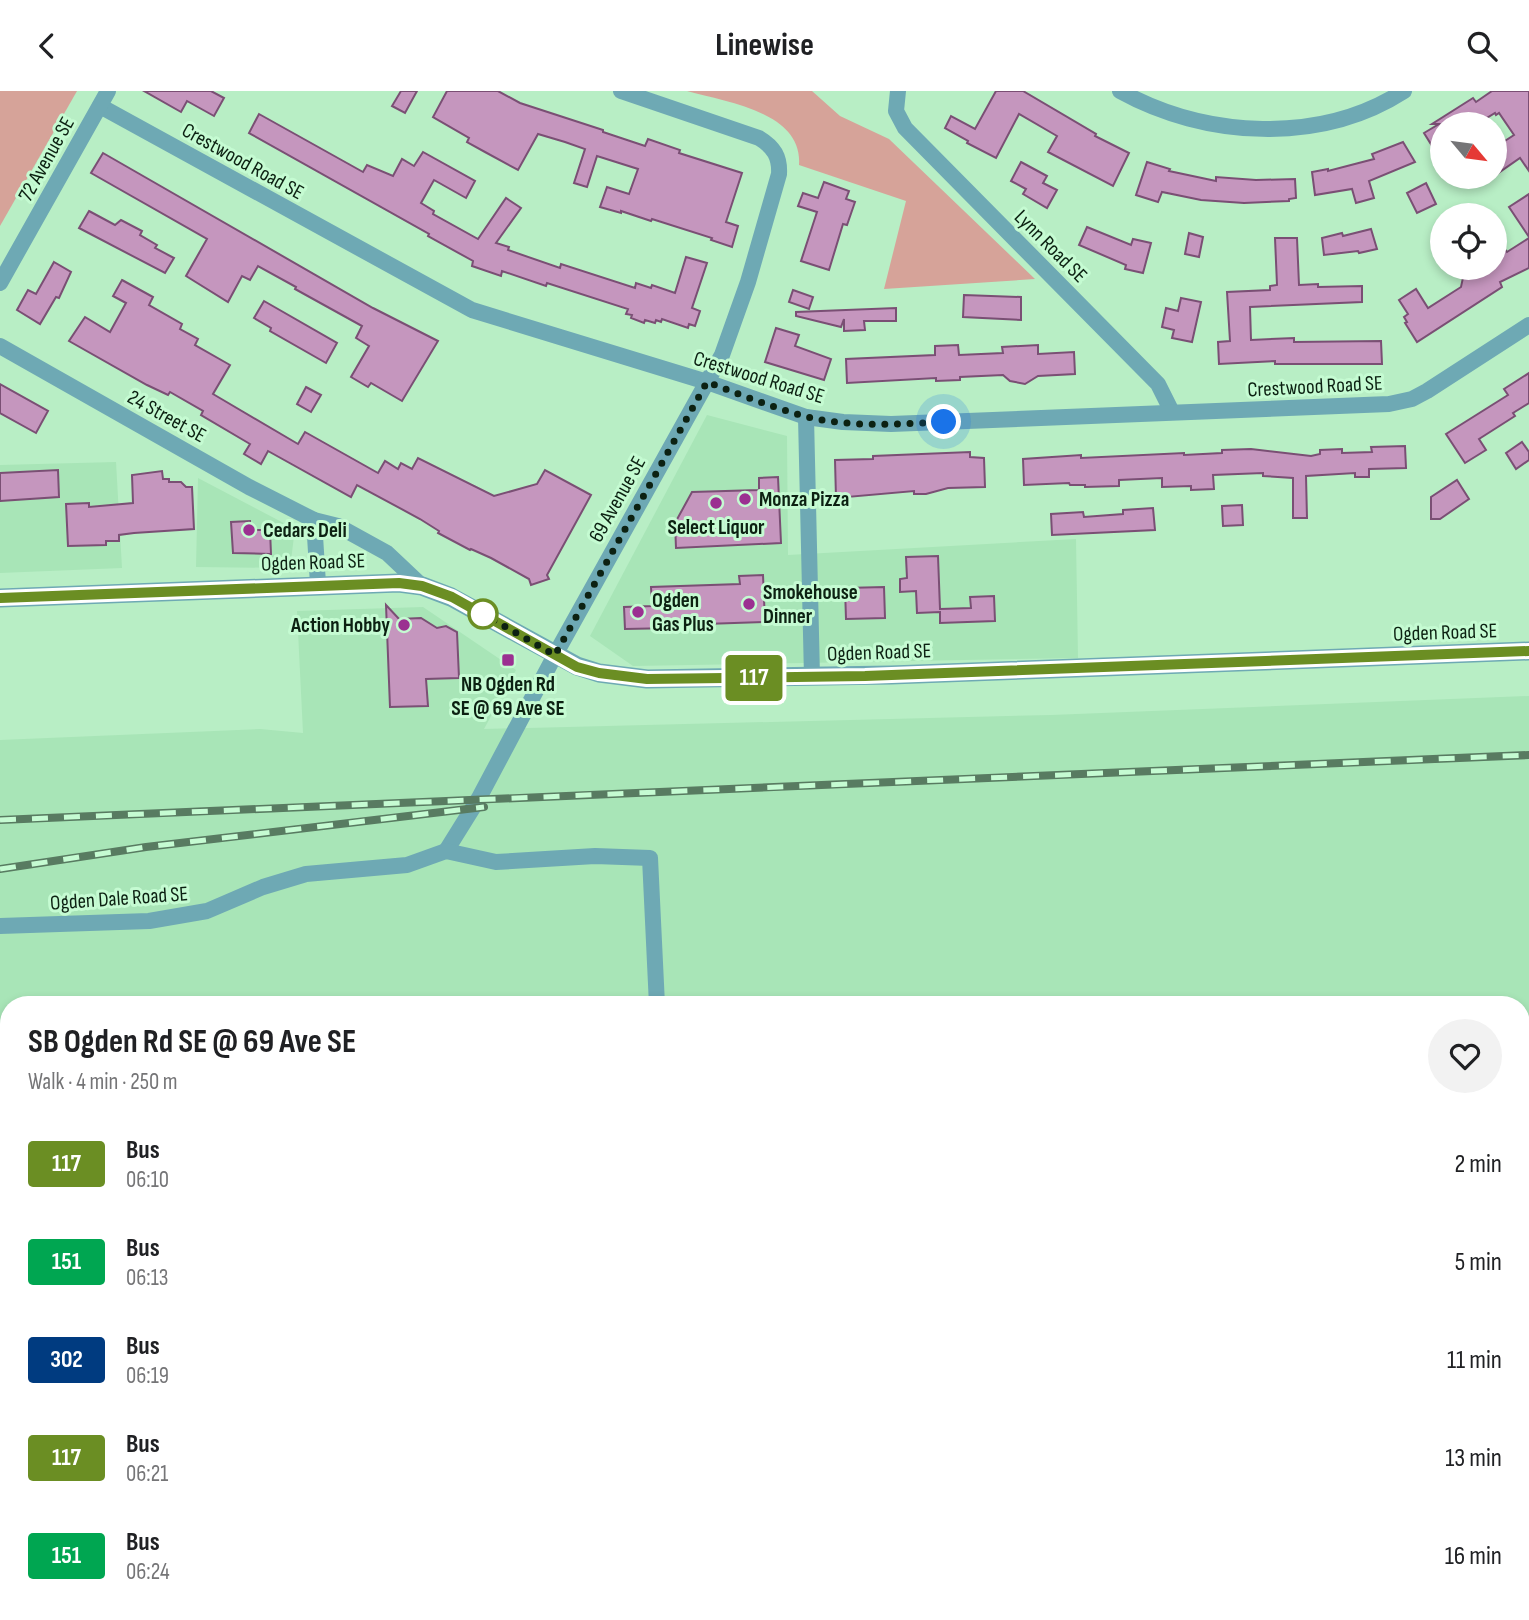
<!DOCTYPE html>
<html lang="en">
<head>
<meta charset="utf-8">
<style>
	body { margin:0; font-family:"Sofia Sans Condensed",sans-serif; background:#f2f2f2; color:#202124; height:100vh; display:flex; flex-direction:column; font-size:26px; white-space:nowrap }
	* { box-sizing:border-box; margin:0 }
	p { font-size:23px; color:#757577 }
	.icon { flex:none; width:38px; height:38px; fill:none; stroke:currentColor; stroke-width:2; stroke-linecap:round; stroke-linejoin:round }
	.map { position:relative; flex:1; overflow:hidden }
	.side { position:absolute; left:0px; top:905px; width:1530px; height:625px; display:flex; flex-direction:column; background:#fff; border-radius:28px 28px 0 0; box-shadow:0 4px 10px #0003 }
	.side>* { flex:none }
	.badge { padding:0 14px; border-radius:5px; font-size:24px; line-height:46px }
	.needle { width:46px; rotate:119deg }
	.tools { position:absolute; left:1430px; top:21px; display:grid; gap:14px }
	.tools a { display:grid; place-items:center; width:77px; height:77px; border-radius:50%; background:#fff; box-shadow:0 4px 10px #0003; font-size:35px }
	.you { position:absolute; width:35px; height:35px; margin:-18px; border:5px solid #fff; border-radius:50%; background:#1a73e8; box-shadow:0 0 0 10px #1a73e833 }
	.map>.badge { position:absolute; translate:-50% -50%; box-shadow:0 0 0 4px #fff }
	.round { display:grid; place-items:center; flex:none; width:74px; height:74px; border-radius:37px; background:#f2f2f2 }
	.overview { display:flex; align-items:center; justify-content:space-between; height:119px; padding:0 28px }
	h1 { font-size:33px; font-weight:700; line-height:52px }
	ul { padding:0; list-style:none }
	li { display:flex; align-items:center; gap:21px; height:98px; padding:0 28px }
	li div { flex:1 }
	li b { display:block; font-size:26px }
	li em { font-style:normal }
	li .badge { min-width:77px; font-weight:700; text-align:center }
	header { display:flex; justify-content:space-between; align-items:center; height:91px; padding:0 28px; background:#fff; font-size:32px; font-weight:700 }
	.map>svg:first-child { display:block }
	.built { fill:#a8e5b7; fill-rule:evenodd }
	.green { fill:#d6a399 }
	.building { fill:#c596be; stroke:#7a4f74; stroke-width:2 }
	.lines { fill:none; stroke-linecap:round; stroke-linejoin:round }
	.minor { stroke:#6ea9b4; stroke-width:16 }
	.tertiary { stroke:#6ea9b4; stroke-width:19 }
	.rail-casing { stroke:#587b61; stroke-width:8 }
	.rail { stroke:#c5fbd2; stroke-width:5; stroke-dasharray:16; stroke-linecap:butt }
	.line-casing { stroke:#fff; stroke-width:16 }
	.line { stroke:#6b8e23; stroke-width:10 }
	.walk { stroke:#0c2112; stroke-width:7; stroke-dasharray:0 12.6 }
	.poi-dot { fill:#9b3091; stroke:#c5fbd2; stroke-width:2.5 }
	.stop-dot { fill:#fff; stroke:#6b8e23; stroke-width:3.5 }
	.labels { text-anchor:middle; stroke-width:6; stroke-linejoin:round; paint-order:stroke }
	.street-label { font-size:21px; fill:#0c2112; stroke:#c5fbd2 }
	.poi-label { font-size:21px; font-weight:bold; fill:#0c2112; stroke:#c5fbd2; text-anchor:start }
</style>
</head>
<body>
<header><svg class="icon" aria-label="back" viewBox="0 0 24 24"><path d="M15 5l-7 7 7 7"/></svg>Linewise<svg class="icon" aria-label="search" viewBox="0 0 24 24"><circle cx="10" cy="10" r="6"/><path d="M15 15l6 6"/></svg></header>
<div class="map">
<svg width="1529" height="1529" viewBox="0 0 1529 1529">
	<rect width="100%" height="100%" fill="#b8eec5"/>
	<g class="built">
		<path d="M707,324L787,345L788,464L1076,448L1078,567L633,575L590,545Z"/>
		<path d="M116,371L122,477L0,482V374Z"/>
		<path d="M198,387L295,438L290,477L196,476Z"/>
		<path d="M423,516L516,579L484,638L1051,624L1529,605V1529H0V649L260,638L303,642L297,520ZM9,914H1521V1521H9Z"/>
	</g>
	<g class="green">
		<path d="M0,0H77L0,135Z"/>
		<path d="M687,0H812L840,25L889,48L1035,188L884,198L906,110L799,74C803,21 726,11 687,0Z"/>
	</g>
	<g class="building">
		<path d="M144,0H211L224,7L214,25L187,10L181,21Z"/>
		<path d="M401,0H417L405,22L392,15Z"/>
		<path d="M447,0H498L520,12L603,39V41L645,55L648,48L680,59L679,62L742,82L726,131L738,135L732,156L711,149L712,147L652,128L651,130L621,120V122L600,116L607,96L629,103L638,78L597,65L587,96L574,92L585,58L565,51L538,43L518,79L485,61L467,51L469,47L433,26Z"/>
		<path d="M996,0H1023L1096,43L1095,45L1129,62L1113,95L1048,61L1057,45L1019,23L996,67L967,52L968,50L945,37L951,25L975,38Z"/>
		<path d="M1492,0H1529V80L1520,67L1494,85V57L1514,44L1499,22L1496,24L1495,22L1477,33H1442V71L1424,42L1439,33H1432L1473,7L1476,11Z"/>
		<path d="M259,23L363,81L367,74L393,85L402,68L414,75L423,61L475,90L466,107L434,89L421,112L434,120L433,123L478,148L506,107L521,117L496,152L509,156L508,159L560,177L561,173L635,197L636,192L651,197L652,194L675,202L686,166L707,172L692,217L700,220L695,235L689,233L688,237L662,228L661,231L656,229L655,232L645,229L644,232L631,227L632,224L626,223L628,218L547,192L546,195L502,180L501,185L472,175L473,170L428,145L429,143L249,42Z"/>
		<path d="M1403,51L1415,71L1369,90L1374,107L1356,112L1352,98L1315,104L1312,81L1328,78V80L1374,68L1372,63Z"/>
		<path d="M103,62L373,217L438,250L402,310L371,292L368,296L351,286L369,255L356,247L362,235L295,198L296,196L258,175L250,189L242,185L228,211L186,185L207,148L91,82Z"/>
		<path d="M1021,71L1047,85L1043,92L1057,99L1047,117L1023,103L1026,98L1011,90Z"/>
		<path d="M1147,71L1170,78L1169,80L1216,90V86L1256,89L1295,88L1296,107L1289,108V110L1244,112L1201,109L1162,101L1158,111L1136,104Z"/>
		<path d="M824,91L849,100L846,108L855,111L847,134L843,133L829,179L801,170L817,121L798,115L803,102L818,107Z"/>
		<path d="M1426,92L1436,113L1417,122L1407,102Z"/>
		<path d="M1529,103V146L1509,116Z"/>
		<path d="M89,120L115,134L121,129L142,140L140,144L157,154L155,157L174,167L165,182L79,137Z"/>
		<path d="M1087,136L1131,154L1133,148L1151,152L1143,182L1125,178L1126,174L1079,154Z"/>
		<path d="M1371,138L1377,158L1359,162L1358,160L1324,164L1322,147L1342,142L1343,145Z"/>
		<path d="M1189,142L1203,146L1199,166L1185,163Z"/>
		<path d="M1494,143L1507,161L1529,147V177L1500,191L1502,196L1417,251L1405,232L1407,231L1404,226L1408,223L1399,209L1416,198L1428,217L1461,196L1464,182L1472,177L1477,183L1487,177H1494Z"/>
		<path d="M1275,147H1297L1299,194L1318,193V196L1362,195V211L1250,216L1251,249L1294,247V251L1381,250L1382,273H1275V270L1219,273L1218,251L1230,250L1227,201L1270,199V195L1277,194Z"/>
		<path d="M54,171L71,181L59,207L56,206L40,233L17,219L28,199L36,203Z"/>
		<path d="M122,189L153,206L149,214L182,233L180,238L198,248L195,254L230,274L213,303L298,353L305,341L378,382L385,370L398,378L401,372L412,378L418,367L494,405L537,393L545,379L591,404L547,484L549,488L531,494L529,488L491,467L471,458L470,459L438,442L439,440L420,428L357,394L351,406L268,360L261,373L244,363L250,353L201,324L203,320L170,301L168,304L147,294L69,250L85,226L110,241L126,212L113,205Z"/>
		<path d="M793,199L813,206L809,218L789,211Z"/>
		<path d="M964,204L1021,206V229L963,226Z"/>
		<path d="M1181,207L1201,211L1192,251L1172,247L1174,239L1162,236L1166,217L1178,220Z"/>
		<path d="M264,210L337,252L326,272L270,240L271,237L254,227Z"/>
		<path d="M896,217V230H864L865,239L844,240V228L841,236L796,225V221Z"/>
		<path d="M776,237L799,244L795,255L831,268L824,289L765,271Z"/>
		<path d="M958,254L959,264L1003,262L1002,256L1038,254V263L1074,261L1075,283L1038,285L1025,293L1010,290L1003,284L960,286V289L936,290V287L847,292L846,268L935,264V255Z"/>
		<path d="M1529,282V312L1513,322L1515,325L1479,348L1486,359L1465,372L1446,343L1508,304L1504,298Z"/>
		<path d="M0,293L48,320L36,342L0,322Z"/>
		<path d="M306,296L321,304L311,321L297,313Z"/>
		<path d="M1522,351L1529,361V369L1516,378L1506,362Z"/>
		<path d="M1405,355L1406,377L1369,378V386H1355V382L1306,385L1307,427H1293V387L1263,385V382L1213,384L1214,398L1191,399V395L1162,396V387L1119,389V395L1085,396V394H1070L1069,392L1024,394L1023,368L1081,364V367L1184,362V364L1222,362V359L1251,358L1311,365L1320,363V359L1342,358V362L1372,361L1371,356Z"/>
		<path d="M970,361V366L984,367L985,396L948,397L926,403H914V400L836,407L835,369L873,368V365Z"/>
		<path d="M58,379L59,406L0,410V382Z"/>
		<path d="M162,380L163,388H169V391H181L186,396H192L194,438L134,442L119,444V450H106V454L68,455L66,413L89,412V416L133,412L132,384Z"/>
		<path d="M778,386L781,452L676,457L675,432L692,401L759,399V387Z"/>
		<path d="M1457,389L1469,408L1440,428H1431V406Z"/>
		<path d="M1242,414L1243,434L1223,435L1222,415Z"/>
		<path d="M1153,417L1155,439L1052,444L1051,423L1083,421L1084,426L1123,423V419Z"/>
		<path d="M250,430V439H270L271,463L233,462L231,431Z"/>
		<path d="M938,465L940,518L971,517L970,506L994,505L995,530L940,532V521L917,522L916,500L900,501V488L907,487L906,466Z"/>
		<path d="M763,484L765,531L675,534V537L625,538L624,516L652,515L651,496L740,493L739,485Z"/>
		<path d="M884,496L885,527L846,528L845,497Z"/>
		<path d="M386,514L399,528L421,527L437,537L446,535L457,541L459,587L426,588L428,615L390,616Z"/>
	</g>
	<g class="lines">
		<g class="minor">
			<path d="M898,0L896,20L905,37L1158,293L1172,321"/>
			<path d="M1120,0C1205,47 1320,54 1404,0"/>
			<path d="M100,15L472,219L707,291L806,326L843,331L891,333L1389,313L1412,308L1427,300L1529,234"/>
			<path d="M0,192L108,0"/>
			<path d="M0,255L249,396L314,429L338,435L387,462L422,495"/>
			<path d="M806,326L812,586"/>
			<path d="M314,429L318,493"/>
			<path d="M446,760L479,707L555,564L722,264L748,191L779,83C780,66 774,56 759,47L621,0"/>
			<path d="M0,835L149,830L207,820L263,796L306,783L407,774L446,760L496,771L595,765L650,767L657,914"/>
			<path d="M1521,1267L1529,1266"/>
			<path d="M697,1521V1529"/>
		</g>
		<path class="tertiary" d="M0,507L399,492L422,495L451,506L577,575L599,582L647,588L891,584L1529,560"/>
		<defs>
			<g id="rail">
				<path d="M0,729L1529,664"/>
				<path d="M0,778L146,756L484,716"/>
				<path d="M1521,1424H1529"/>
				<path d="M1523,1438H1529"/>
				<path d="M1522,1453H1529"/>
				<path d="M1525,1470H1529"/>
				<path d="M1526,1486H1529"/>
			</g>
		</defs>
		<use href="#rail" class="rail-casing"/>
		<use href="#rail" class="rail"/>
	</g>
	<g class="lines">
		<defs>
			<path id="line" d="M0,507L399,492L422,495L452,506L577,576L599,582L647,588L865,585L1529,560"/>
		</defs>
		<use href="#line" class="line-casing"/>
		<use href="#line" class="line"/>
		<path class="walk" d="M483,523L555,564L707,291C739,303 771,316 804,325C848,337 899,333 944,331"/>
	</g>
	<g class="poi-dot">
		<circle cx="745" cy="408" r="7"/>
		<circle cx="716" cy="412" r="7"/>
		<circle cx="249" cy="439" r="7"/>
		<circle cx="749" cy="513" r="7"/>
		<circle cx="638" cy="521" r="7"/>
		<circle cx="404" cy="534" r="7"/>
		<rect x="501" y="562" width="14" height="14" rx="3.5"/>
	</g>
	<circle class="stop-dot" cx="483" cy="523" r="14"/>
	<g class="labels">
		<g class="street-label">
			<text transform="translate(46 68) rotate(-61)" y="7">72 Avenue SE</text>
			<text transform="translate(243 70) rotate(29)" y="7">Crestwood Road SE</text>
			<text transform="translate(1051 155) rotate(45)" y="7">Lynn Road SE</text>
			<text transform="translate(759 286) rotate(17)" y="7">Crestwood Road SE</text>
			<text transform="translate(1315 295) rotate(-3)" y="7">Crestwood Road SE</text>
			<text transform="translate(167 325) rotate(29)" y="7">24 Street SE</text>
			<text transform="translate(617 408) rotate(-61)" y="7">69 Avenue SE</text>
			<text transform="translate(313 471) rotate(-2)" y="7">Ogden Road SE</text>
			<text transform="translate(1445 541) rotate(-2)" y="7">Ogden Road SE</text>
			<text transform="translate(879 561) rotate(-2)" y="7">Ogden Road SE</text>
			<text transform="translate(119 807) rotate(-4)" y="7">Ogden Dale Road SE</text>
		</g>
		<g class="poi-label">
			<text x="759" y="415">Monza Pizza</text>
			<text x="716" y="443" text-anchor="middle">Select Liquor</text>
			<text x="263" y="446">Cedars Deli</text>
			<text x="763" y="508">Smokehouse<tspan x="763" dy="24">Dinner</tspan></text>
			<text x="652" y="516">Ogden<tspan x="652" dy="24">Gas Plus</tspan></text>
			<text x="390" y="541" text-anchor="end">Action Hobby</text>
			<text x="508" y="600" text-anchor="middle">NB Ogden Rd<tspan x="508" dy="24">SE @ 69 Ave SE</tspan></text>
		</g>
	</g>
</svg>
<div class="tools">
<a><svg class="needle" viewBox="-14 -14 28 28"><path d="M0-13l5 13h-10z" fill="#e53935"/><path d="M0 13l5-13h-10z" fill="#757577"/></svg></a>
<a><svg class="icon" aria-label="locate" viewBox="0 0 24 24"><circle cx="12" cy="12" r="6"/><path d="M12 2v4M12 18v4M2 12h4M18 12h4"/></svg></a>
</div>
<div class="you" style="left:944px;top:331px"></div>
<b class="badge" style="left:754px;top:587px;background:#6b8e23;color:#fff">117</b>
<section class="side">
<div class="overview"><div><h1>SB Ogden Rd SE @ 69 Ave SE</h1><p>Walk · 4 min · 250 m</p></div><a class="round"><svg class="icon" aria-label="heart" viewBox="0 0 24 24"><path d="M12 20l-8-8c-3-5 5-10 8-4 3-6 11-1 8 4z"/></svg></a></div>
<ul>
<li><span class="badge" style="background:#6b8e23;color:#fff">117</span><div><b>Bus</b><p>06:10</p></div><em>2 min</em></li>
<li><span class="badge" style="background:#00a651;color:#fff">151</span><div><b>Bus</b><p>06:13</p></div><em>5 min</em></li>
<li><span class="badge" style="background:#003b80;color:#fff">302</span><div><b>Bus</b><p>06:19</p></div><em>11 min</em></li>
<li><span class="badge" style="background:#6b8e23;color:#fff">117</span><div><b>Bus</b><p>06:21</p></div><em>13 min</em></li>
<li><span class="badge" style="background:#00a651;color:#fff">151</span><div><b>Bus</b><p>06:24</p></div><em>16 min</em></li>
</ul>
</section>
</div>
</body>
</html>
